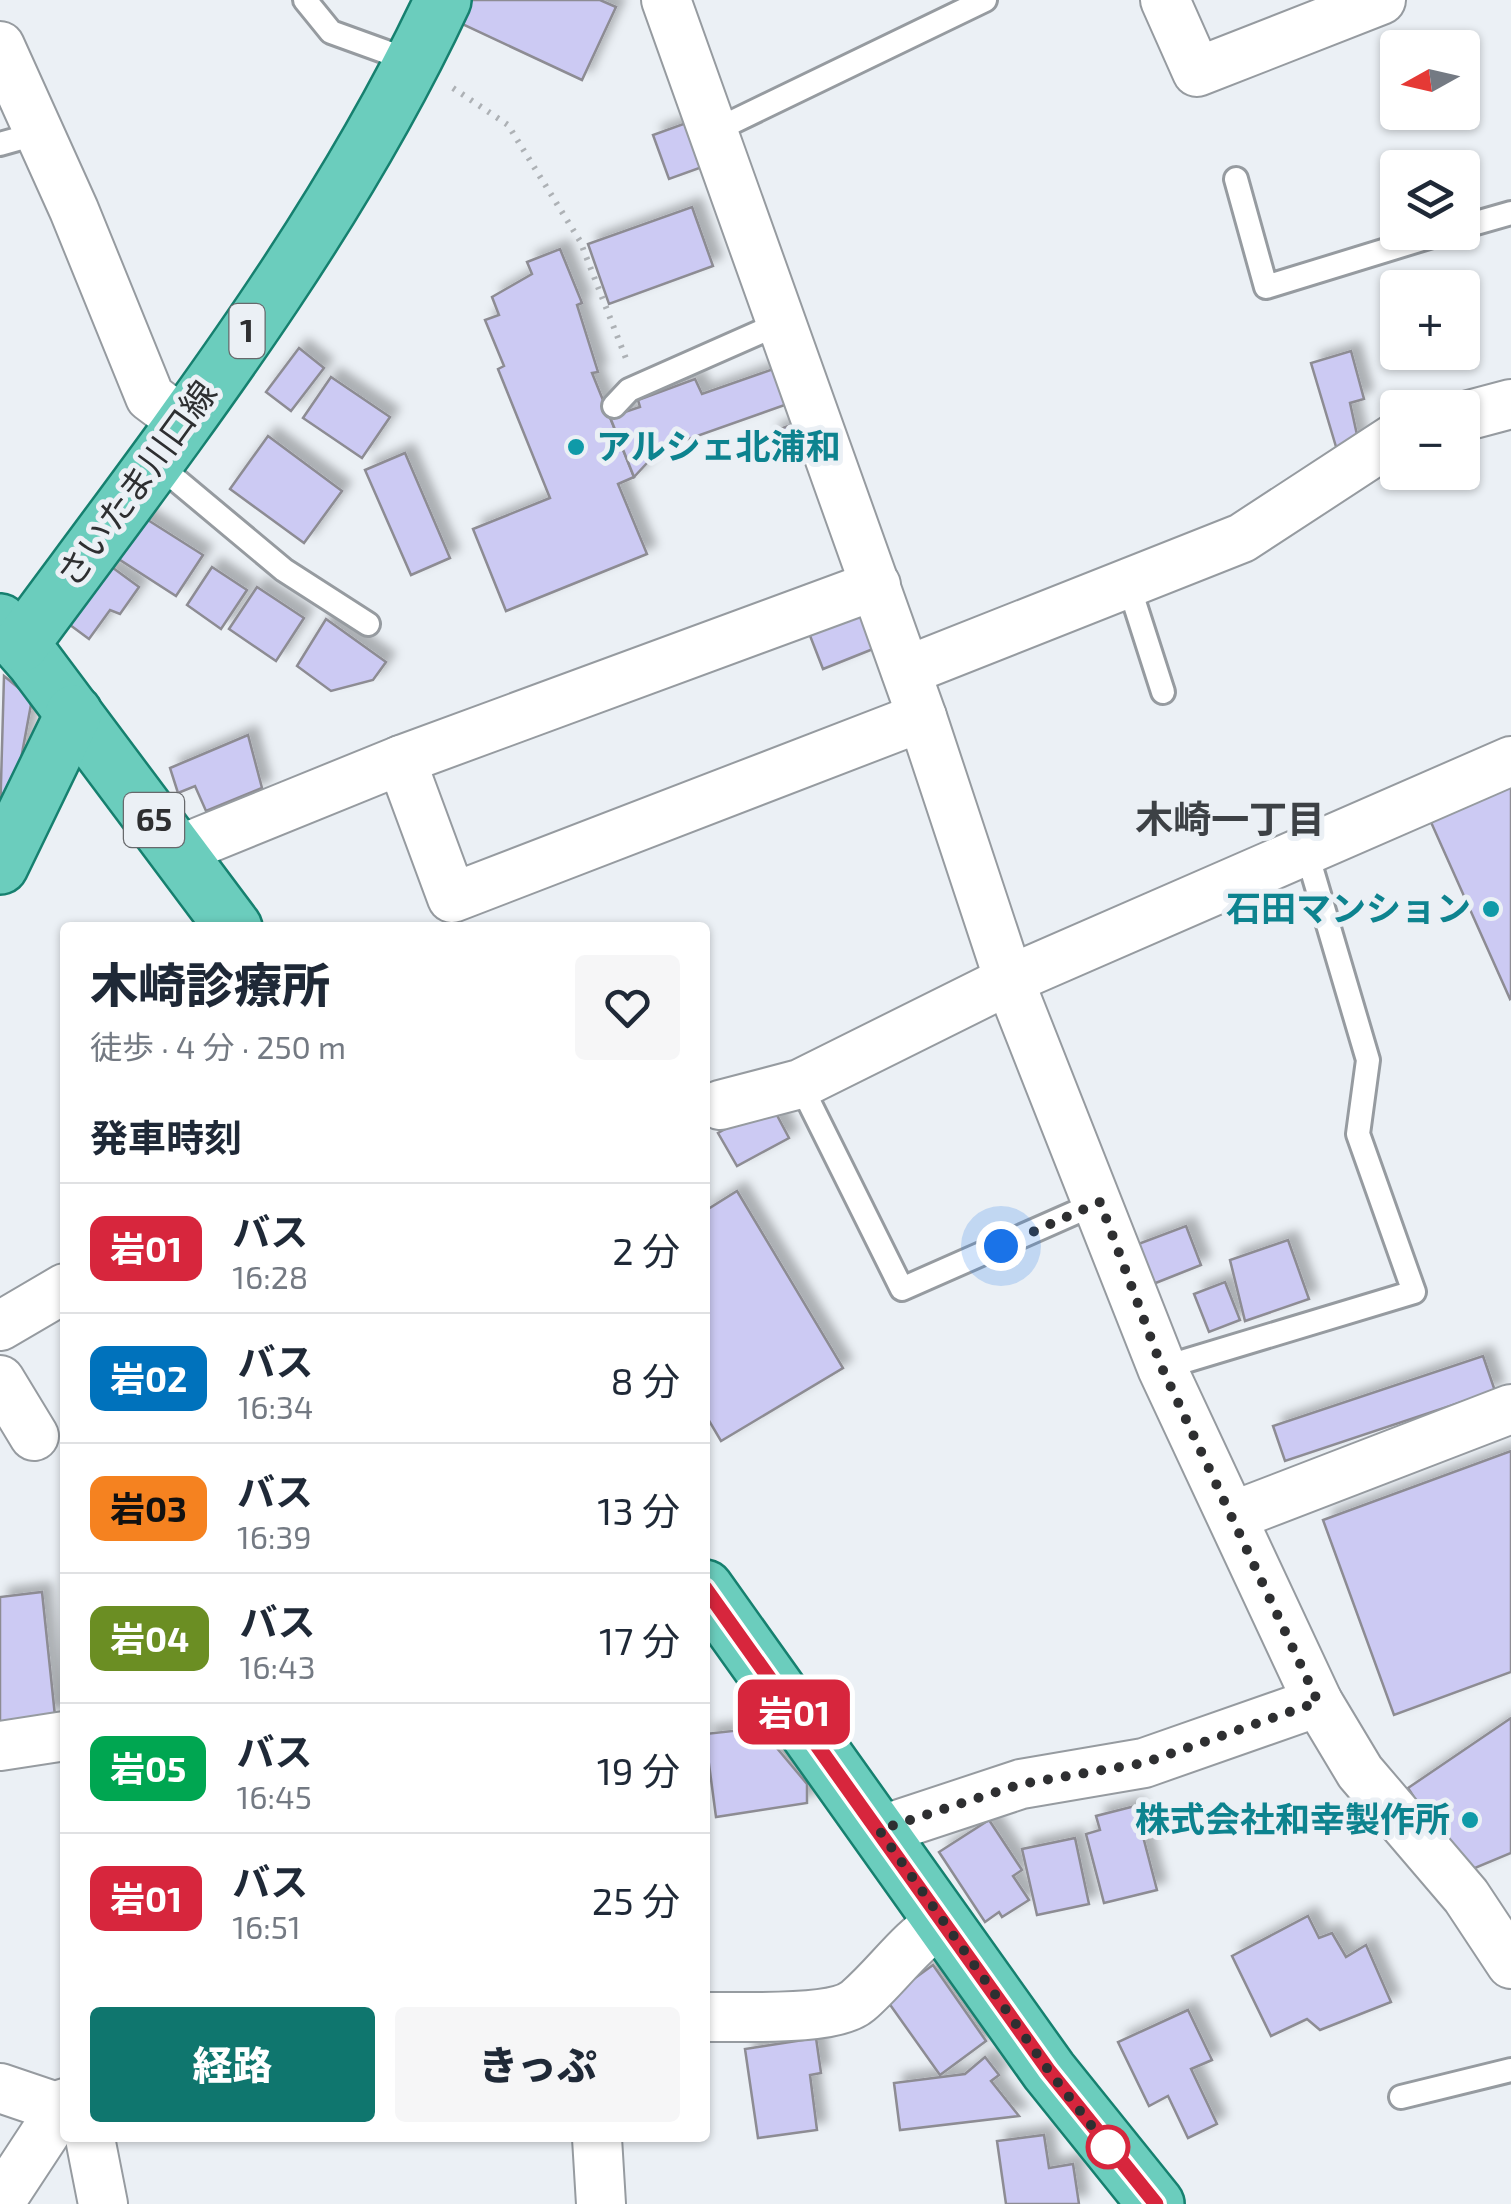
<!DOCTYPE html>
<html lang="ja">
<head>
<meta charset="utf-8">
<style>
	body { margin:0; font-family:"Exo 2","Noto Sans JP",sans-serif; background:#f6f6f7; color:#1f2937; height:100vh; display:flex; flex-direction:column; font-size:38px; white-space:nowrap }
	* { box-sizing:border-box; margin:0 }
	p { font-size:32px; color:#747a83 }
	.icon { flex:none; width:55px; height:55px; fill:none; stroke:currentColor; stroke-width:2; stroke-linecap:round; stroke-linejoin:round }
	.map { position:relative; flex:1; overflow:hidden }
	.side { position:absolute; left:60px; top:922px; width:650px; height:1220px; display:flex; flex-direction:column; background:#fff; border-radius:10px; box-shadow:0 2px 8px #0004 }
	.side>* { flex:none }
	.badge { padding:0 20px; border-radius:15px; font-size:35px; line-height:65px }
	.needle { width:65px; rotate:262deg }
	.tools { position:absolute; left:1380px; top:30px; display:grid; gap:20px }
	.tools a { display:grid; place-items:center; width:100px; height:100px; border-radius:10px; background:#fff; box-shadow:0 2px 8px #0004; font-size:50px }
	.you { position:absolute; width:50px; height:50px; margin:-25px; border:8px solid #fff; border-radius:50%; background:#1a73e8; box-shadow:0 0 0 15px #1a73e833 }
	.map>.badge { position:absolute; translate:-50% -50%; box-shadow:0 0 0 5px #fff }
	h2 { padding:0 30px; font-size:38px; line-height:90px }
	.round { display:grid; place-items:center; flex:none; width:105px; height:105px; border-radius:10px; background:#f6f6f7 }
	.head { display:flex; align-items:center; justify-content:space-between; height:170px; padding:0 30px }
	h1 { font-size:48px; font-weight:800; line-height:75px }
	.action { display:flex; gap:20px; margin-top:auto; padding:20px 30px }
	.action a { flex:1; height:115px; border-radius:10px; background:#0f766e; color:#fff; font-size:40px; font-weight:800; line-height:115px; text-align:center }
	.action a+a { background:#f6f6f7; color:#1f2937 }
	ul { padding:0; list-style:none }
	li { display:flex; align-items:center; gap:30px; height:130px; padding:0 30px; border-top:2px solid #e0e1e3 }
	li div { flex:1 }
	li b { display:block; font-size:38px }
	li em { font-style:normal }
	li .badge { min-width:110px; font-weight:700; text-align:center }
	.map>svg:first-child { display:block }
	.building { fill:#cccaf3; stroke:#8d8c93; stroke-width:2.5; filter:url(#shadow) }
	.lines { fill:none; stroke-linecap:round; stroke-linejoin:round }
	.service-casing { stroke:#969ba0; stroke-width:28 }
	.minor-casing { stroke:#969ba0; stroke-width:52 }
	.primary-casing { stroke:#16806f; stroke-width:60 }
	.path { stroke:#adb1b5; stroke-width:6; stroke-dasharray:2.5 8; stroke-linecap:butt }
	.service { stroke:#fff; stroke-width:22 }
	.minor { stroke:#fff; stroke-width:48 }
	.primary { stroke:#6bcdbd; stroke-width:55 }
	.line-casing { stroke:#fff; stroke-width:22 }
	.line { stroke:#d7263d; stroke-width:15 }
	.walk { stroke:#2e2f31; stroke-width:10; stroke-dasharray:0 18 }
	.culture-dot { fill:#0f9aa8; stroke:#ebf0f5; stroke-width:4 }
	.stop-dot { fill:#fff; stroke:#d7263d; stroke-width:5 }
	.labels { text-anchor:middle; stroke-width:10; stroke-linejoin:round; paint-order:stroke }
	.shield { fill:#ebf0f5; stroke:#67696c; stroke-width:2.5 }
	.shield-label { font-size:32px; font-weight:bold; fill:#2e2f31 }
	.culture-label { font-size:35px; font-weight:bold; fill:#0d838f; stroke:#ebf0f5; text-anchor:end }
	.street-label { font-size:35px; fill:#2e2f31; stroke:#ebf0f5 }
	.neighbourhood-label { font-size:38px; font-weight:bold; fill:#3d4145; stroke:#ebf0f5 }
</style>
</head>
<body>
<div class="map">
<svg width="1511" height="2204" viewBox="0 0 1511 2204">
	<defs>
		<filter id="shadow"><feDropShadow dx="9" dy="-9" stdDeviation="5" flood-color="#0004"/></filter>
	</defs>
	<rect width="100%" height="100%" fill="#ebf0f5"/>
	<g class="building">
		<path d="M453,0H600L616,7L582,80L445,16Z"/>
		<path d="M700,118L716,162L669,179L653,135Z"/>
		<path d="M692,207L713,266L609,304L588,244Z"/>
		<path d="M560,249L582,303L577,305L598,372L592,373L634,477L618,484L647,554L506,611L473,529L550,498L498,369L504,366L485,320L499,315L492,297L532,274L527,262Z"/>
		<path d="M299,348L324,368L291,411L266,392Z"/>
		<path d="M1351,351L1364,399L1350,403L1359,444L1337,450L1311,363Z"/>
		<path d="M782,366L796,401L660,449L634,477L610,417L640,407L638,400L695,379L702,394Z"/>
		<path d="M331,377L390,417L362,458L303,418Z"/>
		<path d="M806,419L813,435L776,449L770,433Z"/>
		<path d="M268,436L342,491L304,543L230,489Z"/>
		<path d="M405,453L450,558L411,575L365,470Z"/>
		<path d="M140,515L203,555L176,596L114,556Z"/>
		<path d="M109,565L139,587L120,614L110,610L89,639L66,622Z"/>
		<path d="M212,567L247,590L221,629L187,605Z"/>
		<path d="M257,587L304,618L276,661L229,629Z"/>
		<path d="M861,606L878,647L823,669L807,628Z"/>
		<path d="M326,619L386,662L373,680L331,691L297,666Z"/>
		<path d="M4,676L32,699L16,786L0,819Z"/>
		<path d="M248,735L262,788L206,811L195,786L178,793L170,768Z"/>
		<path d="M1511,784V998L1510,999L1430,820Z"/>
		<path d="M771,1104L789,1138L737,1166L718,1133Z"/>
		<path d="M737,1191L843,1368L721,1441L705,1414V1211Z"/>
		<path d="M1186,1226L1201,1265L1148,1286L1133,1246Z"/>
		<path d="M1288,1240L1309,1299L1245,1321L1230,1260Z"/>
		<path d="M1225,1282L1240,1320L1209,1332L1194,1294Z"/>
		<path d="M1483,1356L1495,1391L1285,1461L1273,1426Z"/>
		<path d="M1511,1451V1672L1394,1715L1323,1520Z"/>
		<path d="M42,1592L55,1716L0,1722V1597Z"/>
		<path d="M1511,1718V1853L1463,1873L1408,1788Z"/>
		<path d="M760,1728L807,1784V1803L716,1817L705,1734Z"/>
		<path d="M1135,1806L1157,1890L1104,1903L1086,1834L1100,1830L1096,1816Z"/>
		<path d="M989,1820L1022,1870L1013,1876L1029,1900L1002,1917L999,1912L985,1922L939,1852Z"/>
		<path d="M1075,1838L1089,1904L1037,1915L1022,1849Z"/>
		<path d="M1308,1916L1319,1938L1332,1933L1346,1957L1366,1945L1391,2002L1320,2030L1307,2019L1271,2036L1232,1956Z"/>
		<path d="M933,1965L986,2041L940,2075L886,1999Z"/>
		<path d="M1188,2010L1212,2060L1191,2069L1217,2124L1188,2138L1168,2096L1149,2106L1118,2042Z"/>
		<path d="M816,2038L821,2073L810,2075L817,2130L758,2138L745,2049Z"/>
		<path d="M985,2057L999,2075L991,2081L1019,2116L900,2130L894,2083L965,2074Z"/>
		<path d="M1044,2135L1049,2168L1073,2164L1079,2204H1006L997,2141Z"/>
	</g>
	<g class="lines">
		<defs>
			<g id="service">
				<path d="M305,0L331,32L414,62"/>
				<path d="M714,131L985,0"/>
				<path d="M0,144L39,133"/>
				<path d="M1236,179L1266,287L1445,232"/>
				<path d="M1462,227L1511,213"/>
				<path d="M614,406L629,390L783,322"/>
				<path d="M156,463L284,570L368,624"/>
				<path d="M1128,583L1163,692"/>
				<path d="M800,1084L902,1289L1099,1202"/>
				<path d="M1162,1368L1414,1292L1358,1134L1368,1060L1306,850"/>
				<path d="M1401,2097L1511,2070"/>
			</g>
			<g id="minor">
				<path d="M666,0L922,717L1009,980L1162,1368L1318,1702L1360,1772L1466,1896L1511,1964"/>
				<path d="M1165,0L1197,72L1381,0"/>
				<path d="M0,46L74,210L150,397L182,421"/>
				<path d="M1462,417L1511,404"/>
				<path d="M906,671L1242,538L1398,436"/>
				<path d="M401,760L452,898L922,717"/>
				<path d="M177,851L401,760L876,585"/>
				<path d="M720,1105L800,1084L1009,980L1511,761"/>
				<path d="M0,1326L65,1288"/>
				<path d="M0,1380L34,1436"/>
				<path d="M1233,1516L1511,1409"/>
				<path d="M0,1746L65,1736"/>
				<path d="M879,1831L1021,1784L1144,1763L1318,1702"/>
				<path d="M705,2017C739,2016 834,2022 858,2001C889,1974 908,1943 943,1921"/>
				<path d="M0,2088L65,2110"/>
				<path d="M90,2138L103,2204"/>
				<path d="M597,2138L601,2204"/>
				<path d="M0,2202L65,2103"/>
			</g>
			<g id="primary">
				<path d="M0,622L35,662L234,928"/>
				<path d="M21,644C173,438 334,233 443,0"/>
				<path d="M0,866L74,713"/>
				<path d="M705,1588L1049,2071L1156,2204"/>
			</g>
		</defs>
		<use href="#service" class="service-casing"/>
		<use href="#minor" class="minor-casing"/>
		<use href="#primary" class="primary-casing"/>
		<path class="path" d="M453,88L508,125L580,241L627,361"/>
		<use href="#service" class="service"/>
		<use href="#minor" class="minor"/>
		<use href="#primary" class="primary"/>
	</g>
	<g class="lines">
		<defs>
			<path id="line" d="M705,1588L1049,2071L1156,2204"/>
		</defs>
		<use href="#line" class="line-casing"/>
		<use href="#line" class="line"/>
		<path class="walk" d="M1001,1246L1100,1202L1162,1368L1318,1702L1144,1763L1021,1784L879,1830L1049,2071L1108,2147"/>
	</g>
	<g class="culture-dot">
		<circle cx="576" cy="447" r="10"/>
		<circle cx="1491" cy="909" r="10"/>
		<circle cx="1470" cy="1820" r="10"/>
	</g>
	<circle class="stop-dot" cx="1108" cy="2147" r="20"/>
	<g class="labels">
		<g class="shield">
			<rect x="229.5" y="304" width="35" height="54" rx="8"/>
			<rect x="124" y="793" width="60" height="54" rx="8"/>
		</g>
		<g class="shield-label">
			<text x="247" y="342">1</text>
			<text x="154" y="831">65</text>
		</g>
		<g class="culture-label">
			<text x="596" y="459" text-anchor="start">アルシェ北浦和</text>
			<text x="1471" y="921">石田マンション</text>
			<text x="1450" y="1832">株式会社和幸製作所</text>
		</g>
		<g class="street-label">
			<text transform="translate(137 484) rotate(-54)" y="12">さいたま川口線</text>
		</g>
		<g class="neighbourhood-label">
			<text x="1230" y="833">木崎一丁目</text>
		</g>
	</g>
</svg>
<div class="tools">
<a><svg class="needle" viewBox="-14 -14 28 28"><path d="M0-13l5 13h-10z" fill="#e53935"/><path d="M0 13l5-13h-10z" fill="#747a83"/></svg></a>
<a><svg class="icon" aria-label="layers" viewBox="0 0 24 24"><path d="M12 4l9 5-9 5-9-5zM3 14l9 5 9-5"/></svg></a>
<a>+</a>
<a>−</a>
</div>
<div class="you" style="left:1001px;top:1246px"></div>
<b class="badge" style="left:794px;top:1712px;background:#d7263d;color:#fff">岩01</b>
<section class="side">
<div class="head"><div><h1>木崎診療所</h1><p>徒歩 · 4 分 · 250 m</p></div><a class="round"><svg class="icon" aria-label="heart" viewBox="0 0 24 24"><path d="M12 20l-8-8c-3-5 5-10 8-4 3-6 11-1 8 4z"/></svg></a></div>
<h2>発車時刻</h2>
<ul>
<li><span class="badge" style="background:#d7263d;color:#fff">岩01</span><div><b>バス</b><p>16:28</p></div><em>2 分</em></li>
<li><span class="badge" style="background:#0072bc;color:#fff">岩02</span><div><b>バス</b><p>16:34</p></div><em>8 分</em></li>
<li><span class="badge" style="background:#f58220;color:#111">岩03</span><div><b>バス</b><p>16:39</p></div><em>13 分</em></li>
<li><span class="badge" style="background:#6b8e23;color:#fff">岩04</span><div><b>バス</b><p>16:43</p></div><em>17 分</em></li>
<li><span class="badge" style="background:#00a651;color:#fff">岩05</span><div><b>バス</b><p>16:45</p></div><em>19 分</em></li>
<li><span class="badge" style="background:#d7263d;color:#fff">岩01</span><div><b>バス</b><p>16:51</p></div><em>25 分</em></li>
</ul>
<div class="action"><a>経路</a><a>きっぷ</a></div>
</section>
</div>
</body>
</html>
